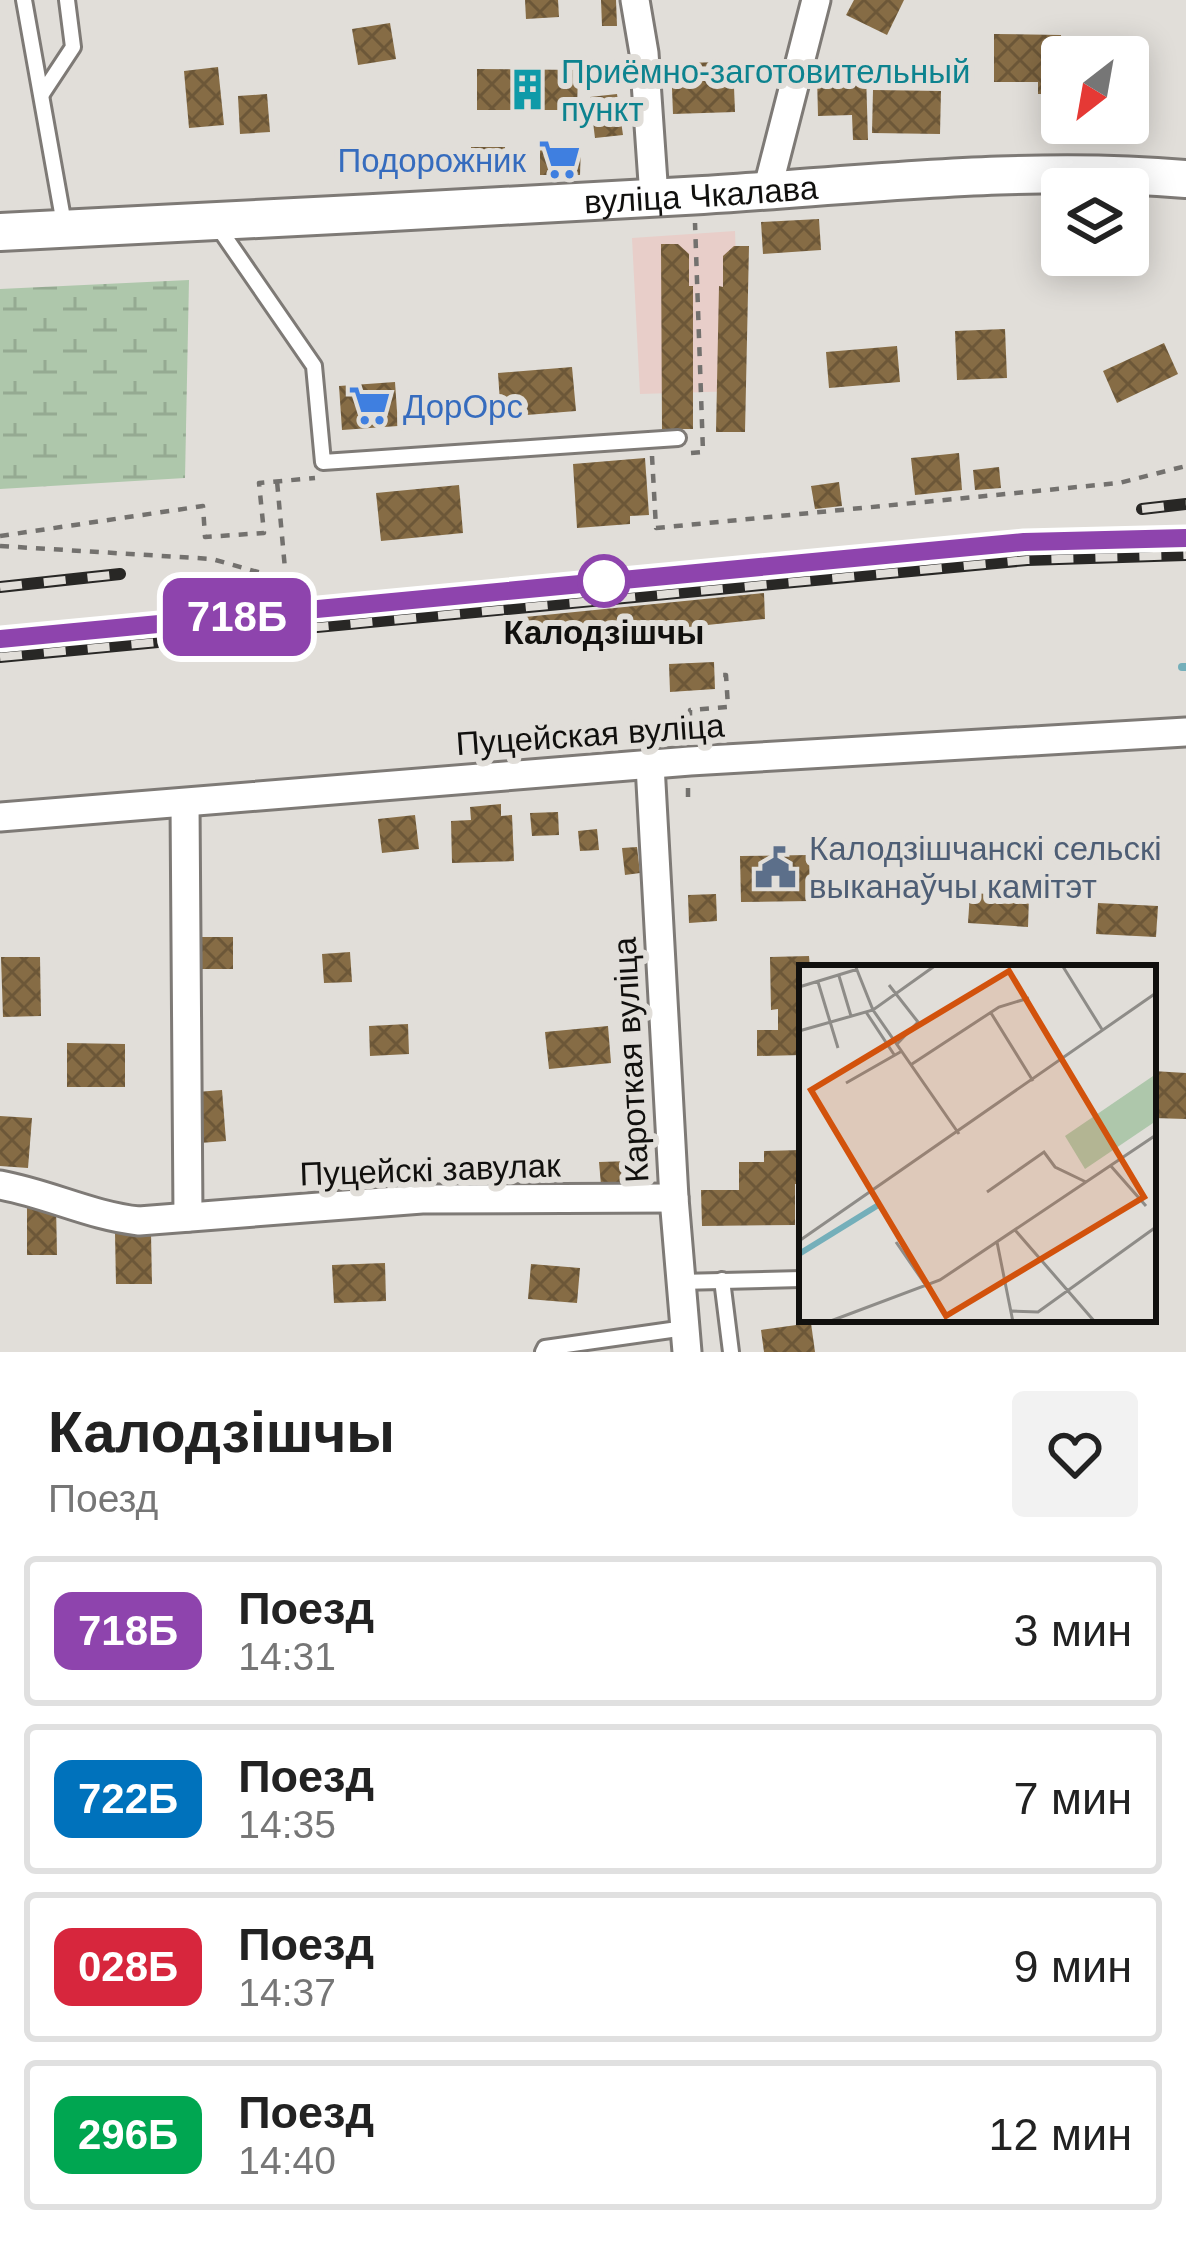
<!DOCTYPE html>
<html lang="ru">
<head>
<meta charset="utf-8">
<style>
	body { margin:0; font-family:Helvetica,sans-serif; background:#f2f2f2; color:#222; height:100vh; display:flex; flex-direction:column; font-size:45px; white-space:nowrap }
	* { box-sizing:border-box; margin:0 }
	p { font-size:39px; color:#767676 }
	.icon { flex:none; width:66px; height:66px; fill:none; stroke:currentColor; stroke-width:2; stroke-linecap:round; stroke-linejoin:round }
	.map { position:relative; height:1352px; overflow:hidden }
	.side { display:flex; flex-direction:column; background:#fff; flex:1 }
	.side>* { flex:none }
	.badge { padding:0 24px; border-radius:18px; font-size:42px; line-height:78px }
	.needle { width:78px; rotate:211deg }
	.fabs { position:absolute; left:1041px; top:36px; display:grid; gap:24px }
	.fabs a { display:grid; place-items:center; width:108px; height:108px; border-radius:12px; background:#fff; box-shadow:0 6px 30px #0003; font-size:60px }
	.map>.badge { position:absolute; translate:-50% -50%; box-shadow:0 0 0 6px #fff }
	.round { display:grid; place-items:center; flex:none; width:126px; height:126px; border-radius:12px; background:#f2f2f2 }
	.overview { display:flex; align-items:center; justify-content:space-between; height:204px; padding:0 48px }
	h1 { font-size:57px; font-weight:600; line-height:90px }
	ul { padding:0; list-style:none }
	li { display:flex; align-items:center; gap:36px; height:150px; margin:0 24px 18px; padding:0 24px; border:6px solid #e0e0e0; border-radius:12px }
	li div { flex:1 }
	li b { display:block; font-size:45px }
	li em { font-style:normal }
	li .badge { min-width:132px; font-weight:700; text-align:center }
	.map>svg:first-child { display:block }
	.commercial { fill:#e8cec9 }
	.wetland { fill:url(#wetland-marsh) }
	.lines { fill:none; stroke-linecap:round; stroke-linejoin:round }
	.stream { stroke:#74afba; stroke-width:8 }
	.building { fill:url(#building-cross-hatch) }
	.service-casing { stroke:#7e7a76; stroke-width:20 }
	.minor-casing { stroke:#7e7a76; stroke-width:33 }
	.tertiary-casing { stroke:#7e7a76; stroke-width:42 }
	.path { stroke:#73716e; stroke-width:4.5; stroke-dasharray:9 9; stroke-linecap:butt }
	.service { stroke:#fff; stroke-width:14 }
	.minor { stroke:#fff; stroke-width:27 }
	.tertiary { stroke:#fff; stroke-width:36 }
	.rail-casing { stroke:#282725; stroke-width:12 }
	.rail { stroke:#e1ded9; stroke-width:8; stroke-dasharray:22; stroke-linecap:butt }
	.line-casing { stroke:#fff; stroke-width:27 }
	.line { stroke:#8e44ad; stroke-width:18 }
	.stop-dot { fill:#fff; stroke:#8e44ad; stroke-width:6 }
	.labels { text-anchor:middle; stroke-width:12; stroke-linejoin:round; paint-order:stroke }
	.culture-label { font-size:33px; fill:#0d838f; stroke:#e1ded9; text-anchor:start }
	.shop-label { font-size:33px; fill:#366cbe; stroke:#e1ded9; text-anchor:end }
	.street-label { font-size:33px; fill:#11100e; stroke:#e1ded9 }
	.stop-label { font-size:33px; font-weight:bold; fill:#11100e; stroke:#e1ded9 }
	.service-label { font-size:33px; fill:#4e5e75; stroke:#e1ded9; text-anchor:start }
	.inset-river { fill:none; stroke:#74afba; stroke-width:6 }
	.inset-road { fill:none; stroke:#8e8c88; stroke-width:3 }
	.view { fill:#d2520c; fill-opacity:0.15; stroke:#d2520c; stroke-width:6 }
	.inset-edge { fill:none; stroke:#11100e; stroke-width:6 }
</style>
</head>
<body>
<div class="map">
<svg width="1186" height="1352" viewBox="0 0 1186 1352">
	<defs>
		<pattern id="wetland-marsh" width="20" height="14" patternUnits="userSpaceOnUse" patternTransform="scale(3)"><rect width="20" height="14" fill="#aec7ab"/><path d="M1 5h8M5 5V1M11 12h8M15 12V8" fill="none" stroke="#95aa92"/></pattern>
		<pattern id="building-cross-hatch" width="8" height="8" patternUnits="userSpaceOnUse" patternTransform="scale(3)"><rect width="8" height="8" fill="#866c45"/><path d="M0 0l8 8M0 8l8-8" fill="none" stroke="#6c5738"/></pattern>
	</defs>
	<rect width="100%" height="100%" fill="#e1ded9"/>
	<path class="commercial" d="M735,231L740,391L640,394L632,238Z"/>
	<path class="wetland" d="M189,280L185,478L0,489V289Z"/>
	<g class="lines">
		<path class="stream" d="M1182,667H1186"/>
	</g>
	<g class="building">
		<path d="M525,0H558L559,17L526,19Z"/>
		<path d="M601,0H616L617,26H602Z"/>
		<path d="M854,0H904L887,35L846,15Z"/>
		<path d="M390,23L396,59L358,65L352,29Z"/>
		<path d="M994,34L1061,35V94H1038V82H994Z"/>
		<path d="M733,62L735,112L673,114L671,63Z"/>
		<path d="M218,67L224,125L189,128L184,71Z"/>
		<path d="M477,69L578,70L577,110H477Z"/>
		<path d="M866,74L868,140H853L852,115L818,116L817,76Z"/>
		<path d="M873,90L941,91L940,134L872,133Z"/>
		<path d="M267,94L270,132L240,134L238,96Z"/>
		<path d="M617,94L623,135L595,138L590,97Z"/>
		<path d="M540,144H581L580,175H540Z"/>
		<path d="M471,147H505L506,173L471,174Z"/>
		<path d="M819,219L821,250L763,254L761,222Z"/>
		<path d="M661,244H678L689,254V286H693V429H662Z"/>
		<path d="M734,246H749L745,432H716L719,286L723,287V256Z"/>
		<path d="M1005,329L1007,378L957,380L955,331Z"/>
		<path d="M1164,343L1178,374L1117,403L1103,371Z"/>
		<path d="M897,346L900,382L829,388L826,352Z"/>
		<path d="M572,367L576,411L501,417L498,373Z"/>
		<path d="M395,382L398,426L342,430L339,386Z"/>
		<path d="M959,453L962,490L915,495L911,458Z"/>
		<path d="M645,458L649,515L630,516V524L577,528L573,464Z"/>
		<path d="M999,467L1001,488L975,490L973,470Z"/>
		<path d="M839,482L842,506L815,509L811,486Z"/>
		<path d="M459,485L463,533L381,541L376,493Z"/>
		<path d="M764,593L765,619L528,644L525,617Z"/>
		<path d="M714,662L715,689L670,692L669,664Z"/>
		<path d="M501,804V816L512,815L514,861L452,863L451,821L471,820L470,807Z"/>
		<path d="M558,812L559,835L532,836L530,813Z"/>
		<path d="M415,815L419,849L382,853L378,819Z"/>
		<path d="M597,829L599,850L580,851L578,831Z"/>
		<path d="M637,847L640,873L625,875L622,848Z"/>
		<path d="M809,855L810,901L741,902L740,856Z"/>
		<path d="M970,893L1029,896L1028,927L968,923Z"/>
		<path d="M716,894L717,921L689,923L688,895Z"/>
		<path d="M1098,903L1158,906L1156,937L1096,934Z"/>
		<rect x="198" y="937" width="35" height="32"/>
		<path d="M350,952L352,982L324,983L322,954Z"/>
		<path d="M809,956L810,968H802V1055L757,1056V1030H778V1009L771,1010L770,957Z"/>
		<path d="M1,957H40L41,1016L3,1017Z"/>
		<path d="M408,1024L409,1054L370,1056L369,1026Z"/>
		<path d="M608,1026L611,1063L549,1069L545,1032Z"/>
		<path d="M67,1043L125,1044V1087H67Z"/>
		<path d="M1153,1071L1186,1073V1119L1153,1118Z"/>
		<path d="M222,1090L226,1141L200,1143L197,1092Z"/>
		<path d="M0,1116L32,1118L28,1168L0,1166Z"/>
		<path d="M802,1150V1184H795V1225L702,1226L701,1190H739V1162H764V1151Z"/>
		<path d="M632,1161L633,1184L601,1185L599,1162Z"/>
		<path d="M27,1204H56L57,1255H27Z"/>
		<path d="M115,1233H151L152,1284H116Z"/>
		<path d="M385,1263L386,1301L334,1303L332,1265Z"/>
		<path d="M531,1264L580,1268L577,1303L528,1299Z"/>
		<path d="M811,1323L815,1352H764L761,1330Z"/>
	</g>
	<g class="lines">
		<defs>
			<g id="service">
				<path d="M24,0L64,224"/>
				<path d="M42,94L73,47L67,0"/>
				<path d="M216,224L314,366L323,462L678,438"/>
				<path d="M722,1280L731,1352"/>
				<path d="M679,1282L802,1279"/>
				<path d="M543,1352L545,1348L685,1328"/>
			</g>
			<g id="minor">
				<path d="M635,0L644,53L654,197"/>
				<path d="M767,191L816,0"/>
				<path d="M650,765L674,1198L687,1352"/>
				<path d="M185,803L188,1217"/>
				<path d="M0,817L690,761L1186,732"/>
				<path d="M0,1185C49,1194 91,1216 139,1221L422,1199L674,1198"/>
			</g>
			<g id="tertiary">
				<path id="s1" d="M0,232C234,221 469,208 703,195C863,185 1026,165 1186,179"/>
			</g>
		</defs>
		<use href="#service" class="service-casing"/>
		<use href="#minor" class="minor-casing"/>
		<use href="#tertiary" class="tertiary-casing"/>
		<g class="path">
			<path d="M691,453L703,452L695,223"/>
			<path d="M652,456L656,528L1119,483L1186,466"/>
			<path d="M0,536L203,506L205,537L264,533L259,483L315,478"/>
			<path d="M0,546L212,559L286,580L277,481"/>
			<path d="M690,736V710L728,707L726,675H715"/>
			<path d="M688,797V784"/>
		</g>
		<use href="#service" class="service"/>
		<use href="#minor" class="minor"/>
		<use href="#tertiary" class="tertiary"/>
		<defs>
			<g id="rail">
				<path d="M1142,509L1186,504"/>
				<path d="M0,587L120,574"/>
				<path d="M176,622L1024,542L1072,541"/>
				<path d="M0,657L1027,560L1186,555"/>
			</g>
		</defs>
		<use href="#rail" class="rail-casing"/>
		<use href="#rail" class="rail"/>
	</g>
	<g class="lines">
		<defs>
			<path id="line" d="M0,639L1024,542L1186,538"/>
		</defs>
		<use href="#line" class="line-casing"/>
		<use href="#line" class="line"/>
	</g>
	<defs>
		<symbol id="building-bare" viewBox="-9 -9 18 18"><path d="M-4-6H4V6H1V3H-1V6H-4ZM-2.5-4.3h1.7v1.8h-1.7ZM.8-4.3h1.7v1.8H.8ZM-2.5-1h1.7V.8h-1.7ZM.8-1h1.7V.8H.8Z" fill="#0f9aa8" stroke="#e1ded9" stroke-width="2.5" paint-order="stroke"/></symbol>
		<symbol id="supermarket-bare" viewBox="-9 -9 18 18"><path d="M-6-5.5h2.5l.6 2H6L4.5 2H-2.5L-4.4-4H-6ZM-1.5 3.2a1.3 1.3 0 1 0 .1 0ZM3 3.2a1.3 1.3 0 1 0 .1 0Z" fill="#3f7fe0" stroke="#e1ded9" stroke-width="2.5" paint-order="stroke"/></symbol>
		<symbol id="civic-bare" viewBox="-9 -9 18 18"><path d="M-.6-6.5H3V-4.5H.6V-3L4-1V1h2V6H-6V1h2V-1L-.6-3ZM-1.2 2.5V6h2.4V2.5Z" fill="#5c6f8a" stroke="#e1ded9" stroke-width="2.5" paint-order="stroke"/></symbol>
	</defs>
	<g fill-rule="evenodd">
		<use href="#building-bare" x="498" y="60" width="59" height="59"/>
		<use href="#supermarket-bare" x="530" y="130" width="59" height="59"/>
		<use href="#supermarket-bare" x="340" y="376" width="59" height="59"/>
		<use href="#civic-bare" x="746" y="838" width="59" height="59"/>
	</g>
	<circle class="stop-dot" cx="604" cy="581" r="24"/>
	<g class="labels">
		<g class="culture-label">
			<text x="561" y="83">Приёмно-заготовительный<tspan x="561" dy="38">пункт</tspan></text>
		</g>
		<g class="shop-label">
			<text x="526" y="172">Подорожник</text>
			<text x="403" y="418" text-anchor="start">ДорОрс</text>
		</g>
		<g class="street-label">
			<text dy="12" stroke="none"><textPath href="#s1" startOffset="702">вуліца Чкалава</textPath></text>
			<text transform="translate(590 734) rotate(-4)" y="12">Пуцейская вуліца</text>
			<text transform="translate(630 1060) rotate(-93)" y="12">Кароткая вуліца</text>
			<text transform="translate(430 1169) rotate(-2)" y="12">Пуцейскі завулак</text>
		</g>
		<g class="stop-label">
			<text x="604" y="644">Калодзішчы</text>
		</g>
		<g class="service-label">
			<text x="809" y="860">Калодзішчанскі сельскі<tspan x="809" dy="38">выканаўчы камітэт</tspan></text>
		</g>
	</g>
	<g transform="translate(799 965)">
		<rect width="357" height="357" fill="#e1ded9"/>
		<path d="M357,109V156L286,204L266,171Z" fill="#aec7ab"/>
		<path class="inset-river" d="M0,289L81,239"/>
		<path class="inset-road" d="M56,0L74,45L160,169M263,0L304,66M40,11L52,51M19,17L39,83M90,20L119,57L98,79M0,22L59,4M67,47L96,91M192,48L234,116M0,66L74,45L137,0M113,99L200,42L230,33M47,118L103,86M311,200L347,241M188,227L245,187L256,202L287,217M216,265L296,357M0,276L357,28M97,277L128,322M198,277L214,357M213,346L239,347L357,262M29,357L141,315L357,170"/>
		<path class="view" d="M210,6L345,232L147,351L12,125Z"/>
		<rect width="357" height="357" class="inset-edge"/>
	</g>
</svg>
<div class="fabs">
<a><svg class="needle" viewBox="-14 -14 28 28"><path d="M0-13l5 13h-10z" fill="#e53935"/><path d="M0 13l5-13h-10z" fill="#767676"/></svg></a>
<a><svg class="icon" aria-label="layers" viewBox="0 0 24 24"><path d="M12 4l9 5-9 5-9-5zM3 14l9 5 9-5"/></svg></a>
</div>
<b class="badge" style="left:237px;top:617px;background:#8e44ad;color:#fff">718Б</b>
</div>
<section class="side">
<div class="overview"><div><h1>Калодзішчы</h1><p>Поезд</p></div><a class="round"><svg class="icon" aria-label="heart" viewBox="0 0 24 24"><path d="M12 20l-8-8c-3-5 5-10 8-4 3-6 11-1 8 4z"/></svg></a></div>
<ul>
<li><span class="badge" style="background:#8e44ad;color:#fff">718Б</span><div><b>Поезд</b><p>14:31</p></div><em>3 мин</em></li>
<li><span class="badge" style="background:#0072bc;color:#fff">722Б</span><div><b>Поезд</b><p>14:35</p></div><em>7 мин</em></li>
<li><span class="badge" style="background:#d7263d;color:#fff">028Б</span><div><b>Поезд</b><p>14:37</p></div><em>9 мин</em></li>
<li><span class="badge" style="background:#00a651;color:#fff">296Б</span><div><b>Поезд</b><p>14:40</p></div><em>12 мин</em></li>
</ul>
</section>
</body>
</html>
